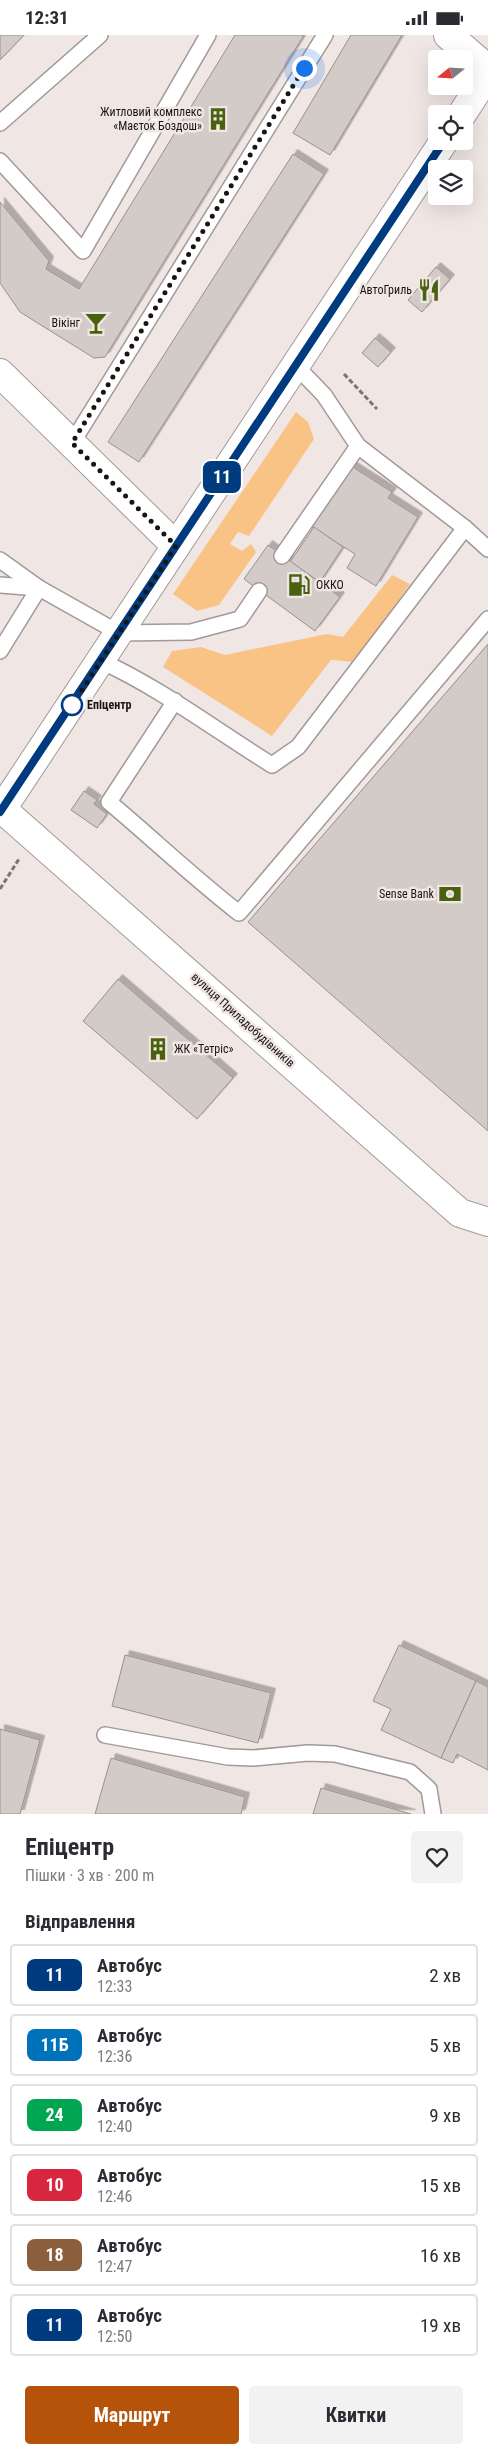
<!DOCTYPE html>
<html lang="uk">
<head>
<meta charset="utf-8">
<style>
	body { margin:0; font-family:"Roboto Condensed",sans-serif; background:#f2f2f3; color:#2b2b33; height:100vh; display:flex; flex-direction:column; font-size:19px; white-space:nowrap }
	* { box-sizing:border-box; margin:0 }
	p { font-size:16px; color:#7c7c81 }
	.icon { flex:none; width:28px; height:28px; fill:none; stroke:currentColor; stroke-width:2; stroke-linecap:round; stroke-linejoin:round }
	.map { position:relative; height:1779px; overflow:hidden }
	.side { display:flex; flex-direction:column; background:#fff; flex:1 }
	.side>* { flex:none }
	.badge { padding:0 10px; border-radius:8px; font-size:18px; line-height:32px }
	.needle { width:32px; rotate:252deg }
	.buttons { position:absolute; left:428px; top:15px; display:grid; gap:10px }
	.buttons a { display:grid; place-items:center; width:45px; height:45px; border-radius:5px; background:#fff; box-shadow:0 5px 20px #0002; font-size:25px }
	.you { position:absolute; width:25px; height:25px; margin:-12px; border:4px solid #fff; border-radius:50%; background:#1a73e8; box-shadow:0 0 0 8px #1a73e833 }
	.map>.badge { position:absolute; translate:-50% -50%; box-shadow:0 0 0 2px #fff }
	h2 { padding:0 25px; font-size:19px; line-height:45px }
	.round { display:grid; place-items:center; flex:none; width:52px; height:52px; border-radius:5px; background:#f2f2f3 }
	.overview { display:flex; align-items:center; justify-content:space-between; height:85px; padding:0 25px }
	h1 { font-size:24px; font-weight:700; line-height:38px }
	.primary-button { display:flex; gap:10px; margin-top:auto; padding:10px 25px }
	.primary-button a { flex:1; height:58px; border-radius:5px; background:#b45309; color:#fff; font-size:20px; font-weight:700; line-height:58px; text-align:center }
	.primary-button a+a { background:#f2f2f3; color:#2b2b33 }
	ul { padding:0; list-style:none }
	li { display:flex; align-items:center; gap:15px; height:62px; margin:0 10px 8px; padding:0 15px; border:2px solid #e1e1e2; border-radius:5px }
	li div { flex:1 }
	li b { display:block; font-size:19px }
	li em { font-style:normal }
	li .badge { min-width:55px; font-weight:700; text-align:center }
	.status { display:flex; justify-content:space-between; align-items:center; height:35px; padding:0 25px; background:#fff; direction:ltr }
	.status svg { height:14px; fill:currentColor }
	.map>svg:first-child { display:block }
	.green { fill:#fac386 }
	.building { fill:#d3cbc7; stroke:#99918d; filter:url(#shadow) }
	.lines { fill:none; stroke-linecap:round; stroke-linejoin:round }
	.service-casing { stroke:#a29998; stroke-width:18 }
	.minor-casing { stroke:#a29998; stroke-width:30 }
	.tertiary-casing { stroke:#a29998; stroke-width:30 }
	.path { stroke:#7c7574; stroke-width:3; stroke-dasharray:5 2.5; stroke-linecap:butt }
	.service { stroke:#fff; stroke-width:15 }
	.minor { stroke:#fff; stroke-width:28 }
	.tertiary { stroke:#fff; stroke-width:28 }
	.line-casing { stroke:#fff; stroke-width:11 }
	.line { stroke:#003b80; stroke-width:8 }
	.walk { stroke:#181514; stroke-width:5; stroke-dasharray:0 9 }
	.stop-dot { fill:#fff; stroke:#003b80; stroke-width:2.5 }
	.labels { text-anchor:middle; stroke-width:5; stroke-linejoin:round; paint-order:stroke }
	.poi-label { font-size:12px; fill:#181514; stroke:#f0e6e4; text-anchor:end }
	.stop-label { font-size:12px; font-weight:bold; fill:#181514; stroke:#f0e6e4; text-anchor:start }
	.street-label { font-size:12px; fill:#181514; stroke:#f0e6e4 }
</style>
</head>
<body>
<div class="status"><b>12:31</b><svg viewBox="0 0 49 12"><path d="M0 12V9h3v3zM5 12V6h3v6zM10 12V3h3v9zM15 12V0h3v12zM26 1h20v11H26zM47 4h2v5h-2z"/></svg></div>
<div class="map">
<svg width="488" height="1779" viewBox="0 0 488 1779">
	<defs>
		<filter id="shadow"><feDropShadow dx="4.5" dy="-4.5" stdDeviation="0" flood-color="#0004"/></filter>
	</defs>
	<rect width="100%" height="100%" fill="#f0e6e4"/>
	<g class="green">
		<path d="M296,377L308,387L314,404L249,501L238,497L230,509L242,516L251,509L256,517L219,570L197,576L173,559Z"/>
		<path d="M392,540L410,549L355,627L331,625L272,701L163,632L172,616L201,612L225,620L327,599L343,602Z"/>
	</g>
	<g class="building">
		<path d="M0,0H24L0,25Z"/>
		<path d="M235,0H304L105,322L94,323L20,277L0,248V167L49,226L46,234L79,254Z"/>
		<path d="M351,0H402L330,120L293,98Z"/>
		<path d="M293,119L324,139L139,427L108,407Z"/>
		<path d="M436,232L450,244L422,277L408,265Z"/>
		<path d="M375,303L391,317L378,332L362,318Z"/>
		<path d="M348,429L392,457L388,463L418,482L376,551L347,533L355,519L310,491Z"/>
		<path d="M314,492L343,512L320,547L290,527Z"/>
		<path d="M268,510L340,562L315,596L244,544Z"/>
		<path d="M488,609V1096L248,887Z"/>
		<path d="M84,756L97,765L94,769L107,779L97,793L71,775Z"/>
		<path d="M118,944L233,1043L197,1084L83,986Z"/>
		<path d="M399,1610L476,1646L441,1723L381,1695L391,1674L373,1666Z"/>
		<path d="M125,1620L271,1658L258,1708L112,1671Z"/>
		<path d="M476,1646L488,1652V1735L457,1719L453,1728L441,1723Z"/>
		<path d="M0,1694L40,1705L20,1779H0Z"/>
		<path d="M111,1723L245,1762L241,1779H95Z"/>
		<path d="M321,1753L411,1779H313Z"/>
	</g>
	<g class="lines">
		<defs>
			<g id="service">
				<path d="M0,88L100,0"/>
				<path d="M0,126L83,216L208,0"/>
				<path d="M295,330L324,360L358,411L465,493L488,514"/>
				<path d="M72,408L325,0"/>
				<path d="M282,521L358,411"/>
				<path d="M0,525L39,553L0,616"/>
				<path d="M0,550L39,553L119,598L191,597L240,584L259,556"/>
				<path d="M101,626C162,654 215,695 272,730L298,712L465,493"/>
				<path d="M175,666L109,767C153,804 194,843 239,878L488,584"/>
				<path d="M105,1700L228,1722L253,1723L308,1718L335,1719L410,1737L429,1754L433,1779"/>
			</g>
			<g id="minor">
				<path d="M448,0L488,34"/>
				<path d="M0,338L176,511"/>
				<path d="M2,774L460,1178L488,1187"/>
			</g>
			<g id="tertiary">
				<path d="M462,79L488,39"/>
				<path d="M0,777L444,106"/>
			</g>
		</defs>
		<use href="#service" class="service-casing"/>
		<use href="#minor" class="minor-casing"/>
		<use href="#tertiary" class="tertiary-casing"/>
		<g class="path">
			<path d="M344,339L377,374"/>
			<path d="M0,854L19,824"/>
		</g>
		<use href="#service" class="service"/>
		<use href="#minor" class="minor"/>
		<use href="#tertiary" class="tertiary"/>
	</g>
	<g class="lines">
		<defs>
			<path id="line" d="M0,777L444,106"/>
		</defs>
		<use href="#line" class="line-casing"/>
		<use href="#line" class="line"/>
		<path class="walk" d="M72,670L176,511L72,408L304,33"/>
	</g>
	<defs>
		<symbol id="building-bare" viewBox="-9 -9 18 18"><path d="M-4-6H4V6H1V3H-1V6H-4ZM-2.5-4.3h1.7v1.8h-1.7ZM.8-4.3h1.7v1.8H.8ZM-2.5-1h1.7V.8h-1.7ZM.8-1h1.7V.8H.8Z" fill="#4a6210" stroke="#f0e6e4" stroke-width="2.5" paint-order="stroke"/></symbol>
		<symbol id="restaurant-bare" viewBox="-9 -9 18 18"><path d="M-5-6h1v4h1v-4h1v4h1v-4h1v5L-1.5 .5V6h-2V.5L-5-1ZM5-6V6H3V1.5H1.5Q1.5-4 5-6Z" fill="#4a6210" stroke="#f0e6e4" stroke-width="2.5" paint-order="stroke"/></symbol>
		<symbol id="bar-bare" viewBox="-9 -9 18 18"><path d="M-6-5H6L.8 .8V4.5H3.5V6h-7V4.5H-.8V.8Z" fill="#4a6210" stroke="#f0e6e4" stroke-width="2.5" paint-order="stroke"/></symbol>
		<symbol id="fuel-bare" viewBox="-9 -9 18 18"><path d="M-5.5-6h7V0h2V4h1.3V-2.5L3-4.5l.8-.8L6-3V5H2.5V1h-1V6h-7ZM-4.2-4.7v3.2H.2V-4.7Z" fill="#4a6210" stroke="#f0e6e4" stroke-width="2.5" paint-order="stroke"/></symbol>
		<symbol id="bank-bare" viewBox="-9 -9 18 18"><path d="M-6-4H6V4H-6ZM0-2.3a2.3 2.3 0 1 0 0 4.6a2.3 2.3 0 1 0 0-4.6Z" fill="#4a6210" stroke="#f0e6e4" stroke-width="2.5" paint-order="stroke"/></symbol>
	</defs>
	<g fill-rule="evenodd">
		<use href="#building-bare" x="202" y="68" width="32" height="32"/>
		<use href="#restaurant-bare" x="413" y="239" width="32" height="32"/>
		<use href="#bar-bare" x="80" y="272" width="32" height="32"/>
		<use href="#fuel-bare" x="283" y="534" width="32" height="32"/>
		<use href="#bank-bare" x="434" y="843" width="32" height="32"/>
		<use href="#building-bare" x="142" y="998" width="32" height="32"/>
	</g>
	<circle class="stop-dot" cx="72" cy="670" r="10"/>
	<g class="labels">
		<g class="poi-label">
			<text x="202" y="81">Житловий комплекс<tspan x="202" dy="14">«Маєток Боздош»</tspan></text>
			<text x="412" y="259">АвтоГриль</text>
			<text x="80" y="292">Вікінг</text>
			<text x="316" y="554" text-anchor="start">ОККО</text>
			<text x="434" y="863">Sense Bank</text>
			<text x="174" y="1018" text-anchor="start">ЖК «Тетріс»</text>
		</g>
		<g class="stop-label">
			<text x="87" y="674">Епіцентр</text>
		</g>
		<g class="street-label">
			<text transform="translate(243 985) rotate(42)" y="4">вулиця Приладобудівників</text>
		</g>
	</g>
</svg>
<div class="buttons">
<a><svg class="needle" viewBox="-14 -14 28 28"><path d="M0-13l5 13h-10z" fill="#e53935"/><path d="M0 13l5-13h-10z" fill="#7c7c81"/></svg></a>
<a><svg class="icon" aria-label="locate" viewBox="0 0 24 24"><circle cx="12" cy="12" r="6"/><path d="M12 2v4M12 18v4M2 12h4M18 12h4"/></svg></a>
<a><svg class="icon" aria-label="layers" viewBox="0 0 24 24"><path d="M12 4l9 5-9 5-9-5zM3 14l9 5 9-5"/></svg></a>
</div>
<div class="you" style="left:304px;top:33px"></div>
<b class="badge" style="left:222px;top:442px;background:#003b80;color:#fff">11</b>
</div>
<section class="side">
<div class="overview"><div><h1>Епіцентр</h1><p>Пішки · 3 хв · 200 m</p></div><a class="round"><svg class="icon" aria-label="heart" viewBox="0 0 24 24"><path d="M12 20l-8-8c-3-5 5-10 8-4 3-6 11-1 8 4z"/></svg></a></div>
<h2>Відправлення</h2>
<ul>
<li><span class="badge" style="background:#003b80;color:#fff">11</span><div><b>Автобус</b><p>12:33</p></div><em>2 хв</em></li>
<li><span class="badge" style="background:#0072bc;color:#fff">11Б</span><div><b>Автобус</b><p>12:36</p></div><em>5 хв</em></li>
<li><span class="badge" style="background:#00a651;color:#fff">24</span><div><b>Автобус</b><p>12:40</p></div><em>9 хв</em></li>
<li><span class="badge" style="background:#d7263d;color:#fff">10</span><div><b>Автобус</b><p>12:46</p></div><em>15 хв</em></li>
<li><span class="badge" style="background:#8b5e3c;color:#fff">18</span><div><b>Автобус</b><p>12:47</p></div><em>16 хв</em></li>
<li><span class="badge" style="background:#003b80;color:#fff">11</span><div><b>Автобус</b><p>12:50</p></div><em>19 хв</em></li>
</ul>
<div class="primary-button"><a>Маршрут</a><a>Квитки</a></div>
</section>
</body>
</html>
